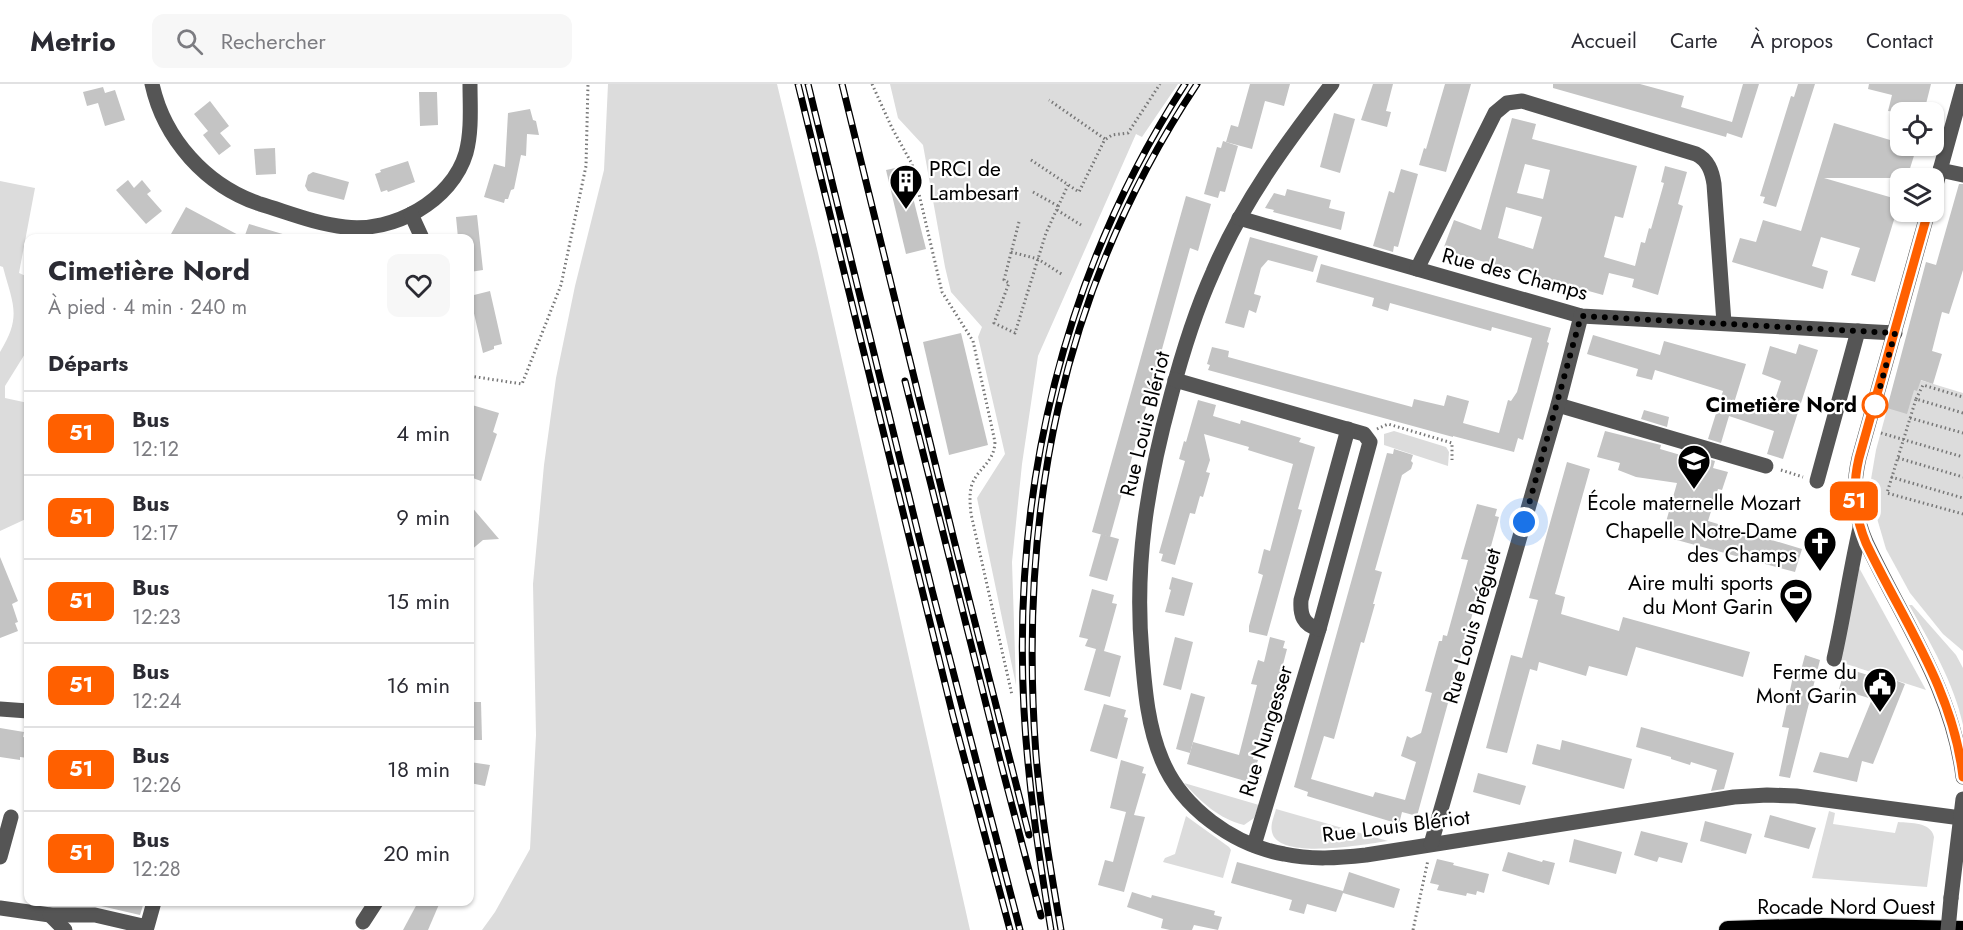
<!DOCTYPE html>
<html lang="fr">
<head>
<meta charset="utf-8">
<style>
	body { margin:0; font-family:Jost,sans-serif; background:#f7f7f7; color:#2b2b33; height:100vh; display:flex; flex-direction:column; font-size:22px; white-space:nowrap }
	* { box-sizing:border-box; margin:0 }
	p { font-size:20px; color:#7c7c81 }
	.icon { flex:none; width:33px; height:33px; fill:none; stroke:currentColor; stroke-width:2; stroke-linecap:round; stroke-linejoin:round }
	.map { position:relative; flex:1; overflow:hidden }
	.drawer { position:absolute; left:24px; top:150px; width:450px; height:672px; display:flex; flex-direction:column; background:#fff; border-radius:12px; box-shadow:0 2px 4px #0004 }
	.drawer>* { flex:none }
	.badge { padding:0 12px; border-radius:9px; font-size:21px; line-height:39px }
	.buttons { position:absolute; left:1890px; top:18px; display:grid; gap:12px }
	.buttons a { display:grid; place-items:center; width:54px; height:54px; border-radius:12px; background:#fff; box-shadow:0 2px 4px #0004; font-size:30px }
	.you { position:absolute; width:30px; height:30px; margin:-15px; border:4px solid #fff; border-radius:50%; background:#1a73e8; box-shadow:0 0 0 9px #1a73e833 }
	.map>.badge { position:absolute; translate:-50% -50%; box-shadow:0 0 0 3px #fff }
	h2 { padding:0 24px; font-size:22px; line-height:54px }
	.round { display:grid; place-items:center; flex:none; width:63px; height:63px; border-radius:12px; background:#f7f7f7 }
	.head { display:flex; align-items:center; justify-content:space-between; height:102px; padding:0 24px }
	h1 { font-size:28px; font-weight:700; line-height:45px }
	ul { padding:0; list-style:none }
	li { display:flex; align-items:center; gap:18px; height:84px; padding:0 24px; border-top:2px solid #e1e1e2 }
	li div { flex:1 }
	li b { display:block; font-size:22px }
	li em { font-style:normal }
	li .badge { min-width:66px; font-weight:700; text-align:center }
	header { display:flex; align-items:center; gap:36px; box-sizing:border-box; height:84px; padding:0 30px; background:#fff; border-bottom:2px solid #e1e1e2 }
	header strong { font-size:28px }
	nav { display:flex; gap:33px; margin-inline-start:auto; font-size:21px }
	.search { width:420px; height:54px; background:#f7f7f7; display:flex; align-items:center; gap:15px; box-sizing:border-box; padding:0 21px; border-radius:12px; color:#7c7c81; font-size:22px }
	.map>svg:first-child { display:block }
	.green { fill:#dcdcdc }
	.building { fill:#c4c4c4; fill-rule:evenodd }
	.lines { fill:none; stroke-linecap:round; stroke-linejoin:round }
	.highway-casing { stroke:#dbdbdb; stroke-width:20 }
	.path { stroke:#777; stroke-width:3; stroke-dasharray:1.5 3; stroke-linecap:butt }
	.minor { stroke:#555; stroke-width:15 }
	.highway { stroke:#000; stroke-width:18 }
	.rail-casing { stroke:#000; stroke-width:7 }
	.rail { stroke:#fff; stroke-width:4.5; stroke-dasharray:14; stroke-linecap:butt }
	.minor-bridge { stroke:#555; stroke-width:15 }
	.line-casing { stroke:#fff; stroke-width:14 }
	.line { stroke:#ff6000; stroke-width:9 }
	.walk { stroke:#000; stroke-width:6; stroke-dasharray:0 10.8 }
	.stop-dot { fill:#fff; stroke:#ff6000; stroke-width:3 }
	.labels { text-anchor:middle; stroke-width:4.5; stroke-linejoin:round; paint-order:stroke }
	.poi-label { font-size:21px; fill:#000; stroke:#fff; text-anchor:end }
	.street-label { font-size:21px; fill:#000; stroke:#fff }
	.stop-label { font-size:21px; font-weight:bold; fill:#000; stroke:#fff; text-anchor:end }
</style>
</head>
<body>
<header>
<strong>Metrio</strong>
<div class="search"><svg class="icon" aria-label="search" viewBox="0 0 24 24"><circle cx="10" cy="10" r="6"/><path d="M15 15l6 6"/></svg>Rechercher</div>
<nav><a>Accueil</a><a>Carte</a><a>À propos</a><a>Contact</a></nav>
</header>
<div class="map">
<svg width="1963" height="846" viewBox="0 0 1963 846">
	<rect width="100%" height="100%" fill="#fff"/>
	<g class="green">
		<path d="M608,0H777L818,169L970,846H482L495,828L530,765L536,651L533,500L544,381L556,294L575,202L604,86Z"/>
		<path d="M890,0H1178L1142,53L1136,50L1038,272L1022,380L1012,478L1016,601L977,414L1005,370L978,253L982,243L951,208L945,183L923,61L898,34Z"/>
		<path d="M0,97L35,104L19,189L28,193V265L5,302V314L28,319V434L0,447V268C22,232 13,221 3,183L0,182Z"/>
		<path d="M1897,289L1963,309V567L1943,550L1910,509L1886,465L1869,407L1876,366Z"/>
		<path d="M1394,347L1446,363L1449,368L1448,382L1384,361V350Z"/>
		<path d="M1857,480L1926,606L1840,578Z"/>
		<path d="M1909,521H1912L1956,571L1963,584V641C1954,599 1930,558 1909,521Z"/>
		<path d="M1184,699L1259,721L1254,734L1244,741C1219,735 1201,718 1184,699Z"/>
		<path d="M1276,725L1388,757C1366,760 1278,777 1272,748C1270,740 1274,733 1276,725Z"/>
		<path d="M1829,727L1835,729L1833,740L1895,749L1898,738C1911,739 1931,738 1934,753L1927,803L1812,794Z"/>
		<path d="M1186,732L1229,763L1231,766L1223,794L1163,778L1165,774L1175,770Z"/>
	</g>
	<g class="building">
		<path d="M1250,0H1290L1284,22L1265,17L1252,65L1226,58L1231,41L1238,43Z"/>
		<path d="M1373,0H1393L1386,27L1391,28L1387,43L1361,36Z"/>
		<path d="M1445,0H1471L1446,88L1419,81L1424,64L1426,65Z"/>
		<path d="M1553,0H1640L1684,12L1681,23L1732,38L1743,0H1759L1742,54L1727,49L1726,53L1553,4Z"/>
		<path d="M1798,0H1815L1776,123L1763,119L1765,113L1760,112L1791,12L1794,13Z"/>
		<path d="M1869,0H1931L1924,28H1896L1888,27L1892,11L1868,5Z"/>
		<path d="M103,3L105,9L115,6L125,36L105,42L98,19L87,22L83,8Z"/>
		<path d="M419,8H437L438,41L420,42Z"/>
		<path d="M210,17L229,42L220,49L231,62L219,71L203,51L208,47L194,30Z"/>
		<path d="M530,25L533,36L536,37L539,51L527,50L526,72L521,71L514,105L511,106L508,115H505L504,119L484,113L494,80L505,83L508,29Z"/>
		<path d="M1334,29L1355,35L1340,89L1320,83Z"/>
		<path d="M1512,34L1536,40L1532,55L1637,82L1623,134L1615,132L1604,173L1635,182L1641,158L1645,159L1649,144L1651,145L1664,99L1661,98L1665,82L1687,88L1678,120L1683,122L1658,211L1632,203L1634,195L1609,189L1603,211L1449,168L1450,165L1444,163L1454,136L1481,146ZM1525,80L1550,86L1543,115L1517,109ZM1506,123L1542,133L1533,165L1498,154Z"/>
		<path d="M1834,39L1900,59V62H1917L1907,94H1824L1900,116L1875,198L1851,191L1860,164L1821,153L1812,182L1828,187L1823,205L1732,178L1740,154L1756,158L1763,136L1801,147Z"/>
		<path d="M1223,57L1238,62L1225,108L1220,107L1218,114L1204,110L1217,63L1221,64Z"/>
		<path d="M275,64L276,90L256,91L254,65Z"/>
		<path d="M408,77L415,98L388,108L387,106L381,108L375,90L381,88L380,86Z"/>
		<path d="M905,82L926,165L906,170L886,86Z"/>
		<path d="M1401,85L1418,90L1398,163L1394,162L1393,168L1373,162L1389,107L1394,109Z"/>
		<path d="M313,88L349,98L344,116L308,107L305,102L308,91Z"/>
		<path d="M128,96L134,104L142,96L151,107L147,110L162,127L146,140L116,106Z"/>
		<path d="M1959,100H1963V186L1949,230L1942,228L1932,267L1942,270L1933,300L1921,296L1917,307L1914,306L1907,330L1887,324L1926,178L1936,181Z"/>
		<path d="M1287,105L1331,116L1329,124L1345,128L1341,146L1273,128L1274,126L1265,124L1274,109L1285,112Z"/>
		<path d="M1186,112L1211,120L1198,167L1190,164L1110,453L1092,448Z"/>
		<path d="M186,123L244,154L249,140L286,151L285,154H180L171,150Z"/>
		<path d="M477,131L483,186L470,188V154H458L456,133Z"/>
		<path d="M1250,153L1318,172L1313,188L1268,176L1261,184L1254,210L1261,212L1256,229L1249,226L1244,244L1225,239Z"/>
		<path d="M1321,180L1551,244L1547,258L1549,259L1523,356L1518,354L1514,368L1453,352V353L1208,286L1210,281L1207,280L1212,263L1229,267L1228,273L1412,323L1414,315L1444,322L1447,311L1469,317L1463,339L1499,349L1508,316L1511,317L1517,308L1532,254L1492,243L1491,247L1390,219L1388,227L1372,222L1374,214L1316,198Z"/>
		<path d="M490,207L502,260L494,262V265L483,269L470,212Z"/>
		<path d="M961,249L988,361L949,371L923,258Z"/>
		<path d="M1593,251L1660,271L1664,257L1746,280L1734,319L1770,330L1781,297L1762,290L1770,262L1796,270L1799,260L1818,266L1783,375L1767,370L1774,347L1729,332L1721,359L1708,355L1723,307L1655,286L1652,296L1636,292L1638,285L1587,270Z"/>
		<path d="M1198,316L1216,321L1213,332L1240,340L1241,336L1301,354L1299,358L1315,363L1298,425L1302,426L1267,552L1249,548V542L1263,491L1258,489L1264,465L1270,467L1293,380L1248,366L1249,363L1204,350L1210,376L1206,388L1210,389L1203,413L1200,412L1195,430L1190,429L1175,481L1161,477L1163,470L1159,469L1185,377L1179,375L1184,357L1186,358Z"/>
		<path d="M472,321L499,329L493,348L497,350L481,397L470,393V329Z"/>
		<path d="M1644,326L1669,333L1667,343L1641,335Z"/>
		<path d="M1605,347L1661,361L1660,365L1701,377L1702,373L1715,377L1713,384L1728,388L1722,406L1718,405L1708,437L1802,465L1795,488L1662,452L1677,399L1636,393L1618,386L1620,379L1597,373Z"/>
		<path d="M1394,365L1413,371L1411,377L1413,379L1411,385L1402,391L1375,486L1382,488L1373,520H1375L1364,559L1361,558L1334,655L1324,652L1311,695L1373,713L1375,708L1405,716L1416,678L1401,672L1407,652L1411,654L1421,649L1432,609L1425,607L1439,557H1442L1443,551L1447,552L1468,476L1461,475L1477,420L1497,425L1495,432L1499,433L1417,732L1402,728L1399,740L1307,712L1308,708L1294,703L1387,369L1393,370Z"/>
		<path d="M1567,378L1590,385L1555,510L1565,513L1561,530L1619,547L1623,533L1750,568L1743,593L1636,563L1627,592L1589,582L1586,592L1539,578L1537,587L1530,585L1507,669L1486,664L1511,571L1522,574L1538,516L1529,514Z"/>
		<path d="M470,421L499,455L483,456L470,467Z"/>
		<path d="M1101,450L1119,455L1107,497L1089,492Z"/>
		<path d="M0,473L18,517L12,520L18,538L15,539L18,547L0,554Z"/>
		<path d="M1172,493L1193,499L1184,532L1165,528L1171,506L1169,505Z"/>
		<path d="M1092,505L1114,511L1112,519L1117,520L1104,567L1097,565L1121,572L1110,613L1084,606L1096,565L1085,562L1088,555L1079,553Z"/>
		<path d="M1175,553L1193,558L1181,606L1163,601Z"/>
		<path d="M1270,553L1285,557L1283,564L1287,565L1266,646L1261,645L1253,675L1258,676L1256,682L1263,684L1260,697L1253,695L1252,699L1187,680L1193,658L1239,671L1257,601L1251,600L1258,576L1264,578Z"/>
		<path d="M1805,571L1820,576L1790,694L1779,692L1789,644L1782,643L1794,588L1800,590Z"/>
		<path d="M1845,584L1881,595L1882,591L1905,600L1873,680L1862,677L1857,698L1813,688L1820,668L1848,674L1872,615L1839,605Z"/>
		<path d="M1191,609L1205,613L1190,669L1176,665Z"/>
		<path d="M470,618H481L482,656H470Z"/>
		<path d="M1104,620L1126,626L1124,633L1128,634L1117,675L1090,667Z"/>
		<path d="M1641,643L1734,669L1724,705L1711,707L1717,686L1691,678L1690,681L1671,675V673L1636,663Z"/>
		<path d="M0,644L24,648L23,653L28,654V674L20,673V676L0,673Z"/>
		<path d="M1562,656L1632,675L1624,705L1532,680L1537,660L1560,666Z"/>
		<path d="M1121,676L1144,683L1142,689L1146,690L1134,731L1145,733L1124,808L1098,801L1105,776L1113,778L1126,728L1110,724Z"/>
		<path d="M470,678L490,681L485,702L470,699Z"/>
		<path d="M1478,689L1526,702L1520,721L1473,708Z"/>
		<path d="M1770,731L1816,744L1809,765L1764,753Z"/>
		<path d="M1705,737L1752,750L1746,770L1700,757Z"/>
		<path d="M1641,747L1688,759L1682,779L1659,773L1657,778L1634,771Z"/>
		<path d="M1574,755L1622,768L1616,790L1569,778Z"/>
		<path d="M1508,768L1542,778L1543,776L1555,779L1549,801L1502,787Z"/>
		<path d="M1437,775L1454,779L1453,781L1489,790L1484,809L1477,807L1476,811L1467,809L1466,812L1437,806L1439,801L1430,799Z"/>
		<path d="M1237,778L1343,807L1349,788L1400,805L1394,824L1343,809L1336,828L1307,820L1304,830L1289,826L1292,816L1231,799Z"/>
		<path d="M1132,808L1151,814L1152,811L1215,827L1214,831L1222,833L1218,846L1194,841L1192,846H1170L1161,844L1163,835L1127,823Z"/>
		<path d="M101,818H144L140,831L101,822Z"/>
		<path d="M418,818H440L428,846H403Z"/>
	</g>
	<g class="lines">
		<defs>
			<path id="highway" d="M1728,846L1823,843L1963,846"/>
		</defs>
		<use href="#highway" class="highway-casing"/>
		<g class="path">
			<path d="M872,0L892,44L912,80L942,208L973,257L995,358C994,379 979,383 972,400C969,410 970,420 971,430L1012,611"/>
			<path d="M1106,55L1112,51L1128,49L1160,0"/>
			<path d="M1031,76L1079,108L1105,55L1049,16"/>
			<path d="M1033,108L1058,122"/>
			<path d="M1057,126L1081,141"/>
			<path d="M1019,138L1004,196L1009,199L994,239L1015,249L1046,149L1068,101"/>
			<path d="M1011,168L1038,175L1063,191"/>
			<path d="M470,292L522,300L561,201L586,82L588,0"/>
			<path d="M1916,315L1923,301L1963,313"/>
			<path d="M1963,329L1916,315L1887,409L1963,430"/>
			<path d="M1910,334L1963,349"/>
			<path d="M1377,345L1388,340L1452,359V376"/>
			<path d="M1881,349L1963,373"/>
			<path d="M1898,374L1963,393"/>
			<path d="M1781,386L1803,393"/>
			<path d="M1891,393L1963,414"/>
			<path d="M1413,846L1428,776"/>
		</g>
		<g class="minor">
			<path d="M152,0C164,55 206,102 260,120C287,128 316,140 345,143C393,149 452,117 466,69C472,47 470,22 470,0"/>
			<path d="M1332,0C1286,59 1242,119 1213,188C1195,228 1182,270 1171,312C1147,400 1134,481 1142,571C1145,607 1148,643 1162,676C1182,724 1233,761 1284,770C1311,776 1339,774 1366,771L1734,713L1767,711L1796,712L1961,734"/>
			<path d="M1940,86L1963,91"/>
			<path d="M1934,108L1963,3"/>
			<path d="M1928,128L1859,374C1852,404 1854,430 1866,458C1903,537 1952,605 1963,693"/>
			<path d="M411,130L422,154"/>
			<path d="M1239,134L1581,232L1895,249"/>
			<path d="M1417,185L1495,29L1507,19L1522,17L1696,70C1708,76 1712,87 1714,100L1724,239"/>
			<path d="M1175,296L1364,350L1370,358L1319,545L1254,761"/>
			<path d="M1558,321L1766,382"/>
			<path d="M1817,397L1858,247"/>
			<path d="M1319,545C1303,541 1300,531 1301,516L1348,345"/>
			<path d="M1834,575C1844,531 1850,487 1860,444"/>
			<path d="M0,625L28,627"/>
			<path d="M1431,760L1558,321L1581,232"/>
			<path d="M0,773L11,733"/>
			<path d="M1951,814L1963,715"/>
			<path d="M0,824L50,831H95L147,843L154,818"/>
			<path d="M50,831L65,846"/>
			<path d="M363,838L376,818"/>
		</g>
		<use href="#highway" class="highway"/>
		<defs>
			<g id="rail">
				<path d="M798,0L953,632L1010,846"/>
				<path d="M808,0L932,506L1020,846"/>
				<path d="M842,0L954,456L1029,751"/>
				<path d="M905,297L1000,676L1041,832"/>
				<path d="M1051,846C1039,773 1028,700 1024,626C1012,403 1064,187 1185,0"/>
				<path d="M1061,846C1051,788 1041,730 1036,671C1018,428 1061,205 1197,0"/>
			</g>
		</defs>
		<use href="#rail" class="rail-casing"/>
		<use href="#rail" class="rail"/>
		<path class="minor-bridge" d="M1948,846L1951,814"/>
	</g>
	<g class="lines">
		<defs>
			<path id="line" d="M1928,128L1859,374C1852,404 1854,430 1866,459C1903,537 1953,605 1963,693"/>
		</defs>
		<use href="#line" class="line-casing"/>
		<use href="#line" class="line"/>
		<path class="walk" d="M1524,438L1581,232L1895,249L1874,325L1875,321"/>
	</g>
	<defs>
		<symbol id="building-pin" viewBox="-11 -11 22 30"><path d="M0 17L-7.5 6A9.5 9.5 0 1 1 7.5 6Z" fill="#000" stroke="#fff"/><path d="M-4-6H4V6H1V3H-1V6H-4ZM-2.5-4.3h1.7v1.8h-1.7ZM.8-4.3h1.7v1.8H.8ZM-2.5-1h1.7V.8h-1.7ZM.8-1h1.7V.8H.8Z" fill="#fff"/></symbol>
		<symbol id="school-pin" viewBox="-11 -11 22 30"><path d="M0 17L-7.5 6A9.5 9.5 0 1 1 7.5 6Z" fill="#000" stroke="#fff"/><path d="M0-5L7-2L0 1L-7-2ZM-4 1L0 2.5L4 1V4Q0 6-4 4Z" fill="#fff"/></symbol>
		<symbol id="church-pin" viewBox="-11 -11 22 30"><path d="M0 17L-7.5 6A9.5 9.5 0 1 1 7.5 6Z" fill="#000" stroke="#fff"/><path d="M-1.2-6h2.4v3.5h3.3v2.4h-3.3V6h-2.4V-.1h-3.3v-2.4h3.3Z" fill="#fff"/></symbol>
		<symbol id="stadium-pin" viewBox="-11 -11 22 30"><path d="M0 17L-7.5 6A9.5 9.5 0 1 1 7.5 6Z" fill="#000" stroke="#fff"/><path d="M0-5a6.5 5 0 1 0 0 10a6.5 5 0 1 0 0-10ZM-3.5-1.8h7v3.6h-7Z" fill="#fff"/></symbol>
		<symbol id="civic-pin" viewBox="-11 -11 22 30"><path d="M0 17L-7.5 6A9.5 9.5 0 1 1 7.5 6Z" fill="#000" stroke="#fff"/><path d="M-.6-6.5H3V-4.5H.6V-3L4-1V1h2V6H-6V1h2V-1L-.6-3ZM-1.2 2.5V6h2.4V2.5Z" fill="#fff"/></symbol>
	</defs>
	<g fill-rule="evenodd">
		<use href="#building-pin" x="887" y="78" width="38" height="52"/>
		<use href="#school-pin" x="1675" y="358" width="38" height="52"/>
		<use href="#church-pin" x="1801" y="440" width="38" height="52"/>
		<use href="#stadium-pin" x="1777" y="492" width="38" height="52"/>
		<use href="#civic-pin" x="1861" y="581" width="38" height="52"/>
	</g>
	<circle class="stop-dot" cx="1875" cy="321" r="12"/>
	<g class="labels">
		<g class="poi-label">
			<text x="929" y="92" text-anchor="start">PRCI de<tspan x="929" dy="24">Lambesart</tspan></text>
			<text x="1694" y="426" text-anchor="middle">École maternelle Mozart</text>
			<text x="1797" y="454">Chapelle Notre-Dame<tspan x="1797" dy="24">des Champs</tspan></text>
			<text x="1773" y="506">Aire multi sports<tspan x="1773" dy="24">du Mont Garin</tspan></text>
			<text x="1857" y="595">Ferme du<tspan x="1857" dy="24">Mont Garin</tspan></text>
		</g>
		<g class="street-label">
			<text transform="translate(1515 190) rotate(15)" y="7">Rue des Champs</text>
			<text transform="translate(1145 340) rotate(-76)" y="7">Rue Louis Blériot</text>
			<text transform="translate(1472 542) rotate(-74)" y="7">Rue Louis Bréguet</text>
			<text transform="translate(1266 647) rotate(-73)" y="7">Rue Nungesser</text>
			<text transform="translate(1396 742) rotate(-7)" y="7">Rue Louis Blériot</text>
			<text x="1846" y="830">Rocade Nord Ouest</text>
		</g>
		<g class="stop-label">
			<text x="1857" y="328">Cimetière Nord</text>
		</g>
	</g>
</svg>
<div class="buttons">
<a><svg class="icon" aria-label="locate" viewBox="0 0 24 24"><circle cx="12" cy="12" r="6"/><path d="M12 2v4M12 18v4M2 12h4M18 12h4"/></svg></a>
<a><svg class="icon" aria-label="layers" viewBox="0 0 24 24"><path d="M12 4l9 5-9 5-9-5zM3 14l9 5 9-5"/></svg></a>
</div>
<div class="you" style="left:1524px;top:438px"></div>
<b class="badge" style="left:1854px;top:417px;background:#ff6000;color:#fff">51</b>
<section class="drawer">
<div class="head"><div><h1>Cimetière Nord</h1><p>À pied · 4 min · 240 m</p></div><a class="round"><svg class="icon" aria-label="heart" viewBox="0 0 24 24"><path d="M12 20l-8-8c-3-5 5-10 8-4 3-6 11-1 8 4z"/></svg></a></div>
<h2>Départs</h2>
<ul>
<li><span class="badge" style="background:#ff6000;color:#fff">51</span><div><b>Bus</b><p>12:12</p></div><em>4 min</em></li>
<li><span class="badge" style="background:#ff6000;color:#fff">51</span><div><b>Bus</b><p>12:17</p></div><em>9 min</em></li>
<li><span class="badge" style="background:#ff6000;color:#fff">51</span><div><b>Bus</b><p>12:23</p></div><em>15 min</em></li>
<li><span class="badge" style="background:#ff6000;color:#fff">51</span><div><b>Bus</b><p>12:24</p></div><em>16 min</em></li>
<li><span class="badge" style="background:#ff6000;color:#fff">51</span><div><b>Bus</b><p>12:26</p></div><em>18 min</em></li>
<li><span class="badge" style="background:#ff6000;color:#fff">51</span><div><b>Bus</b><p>12:28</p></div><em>20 min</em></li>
</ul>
</section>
</div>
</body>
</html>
